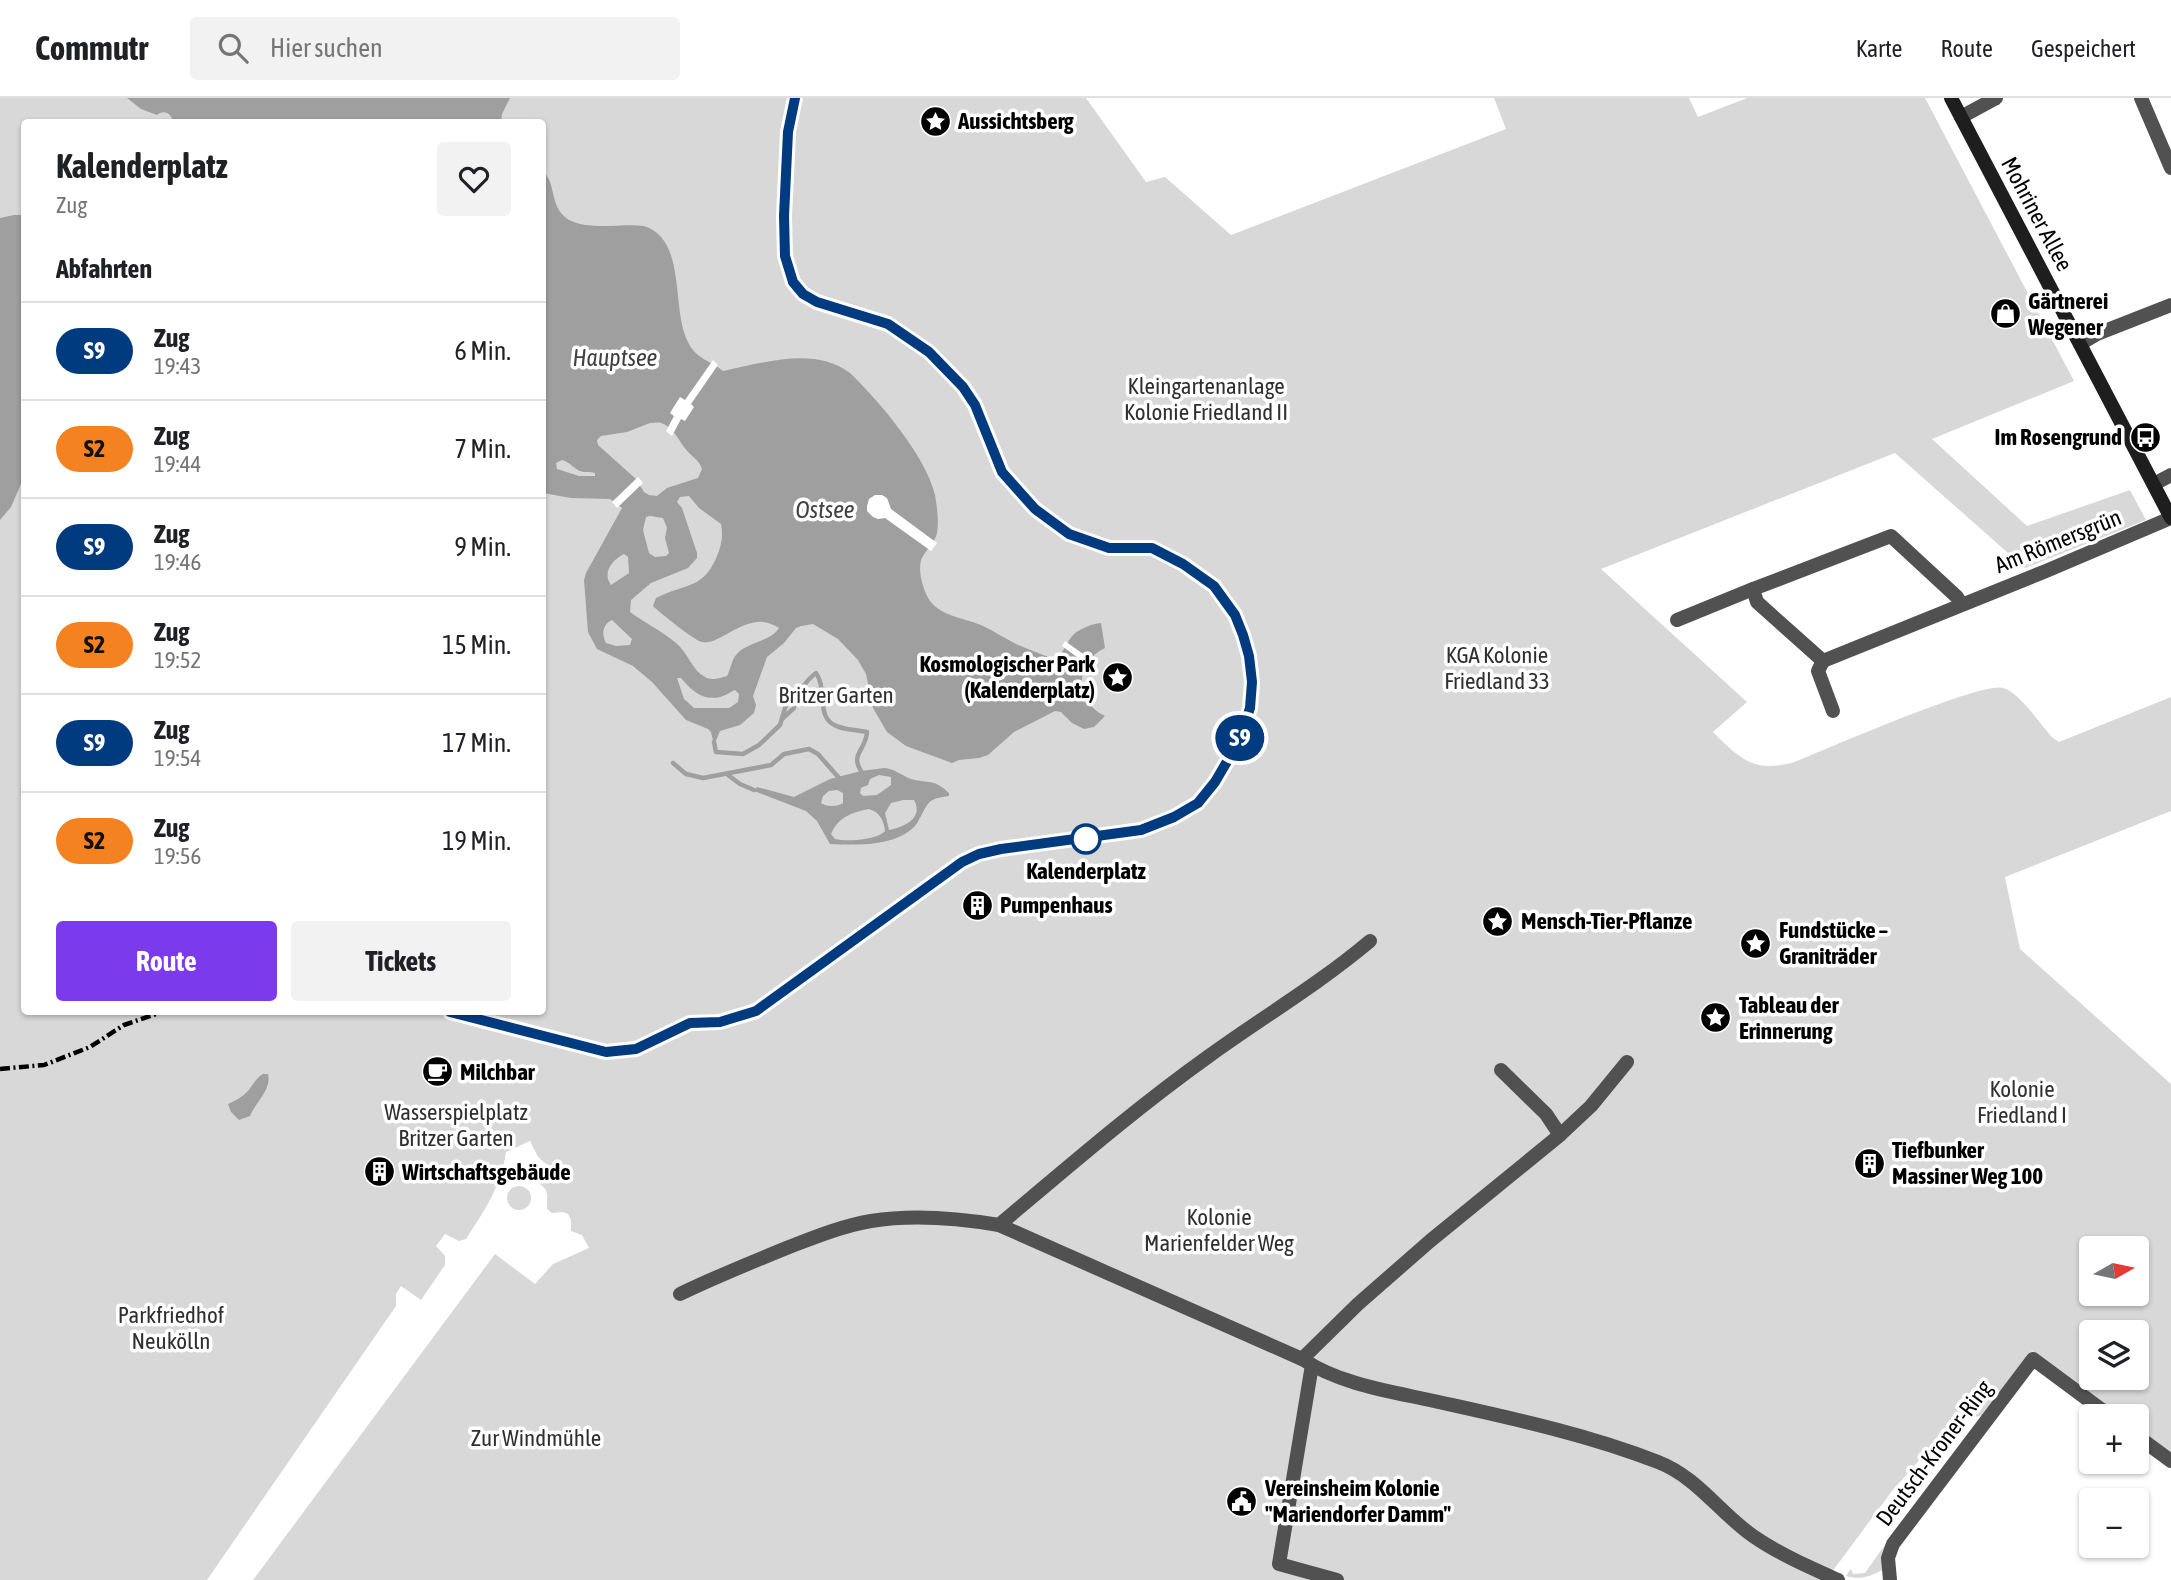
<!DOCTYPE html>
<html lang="de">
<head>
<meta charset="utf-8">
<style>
	body { margin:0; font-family:"Asap Condensed",sans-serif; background:#f2f2f2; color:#202124; height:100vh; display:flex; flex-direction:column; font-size:26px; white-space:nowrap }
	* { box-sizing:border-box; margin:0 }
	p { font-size:23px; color:#757577 }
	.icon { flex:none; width:38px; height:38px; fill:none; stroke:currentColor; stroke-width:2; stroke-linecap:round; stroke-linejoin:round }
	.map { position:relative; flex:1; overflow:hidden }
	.panel { position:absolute; left:21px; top:21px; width:525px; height:896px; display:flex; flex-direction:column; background:#fff; border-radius:7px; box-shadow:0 2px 5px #0004 }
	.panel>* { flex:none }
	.badge { padding:0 14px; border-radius:23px; font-size:24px; line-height:46px }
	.needle { width:46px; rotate:81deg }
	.controls { position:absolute; left:2079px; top:1138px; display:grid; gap:14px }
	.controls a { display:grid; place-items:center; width:70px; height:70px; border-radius:7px; background:#fff; box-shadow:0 2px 5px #0004; font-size:35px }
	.map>.badge { position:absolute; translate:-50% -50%; box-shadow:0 0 0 4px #fff }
	h2 { padding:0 35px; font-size:26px; line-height:63px }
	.round { display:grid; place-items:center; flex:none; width:74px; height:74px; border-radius:7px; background:#f2f2f2 }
	.head { display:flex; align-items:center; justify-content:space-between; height:119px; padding:0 35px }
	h1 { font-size:33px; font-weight:700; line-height:52px }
	.primary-button { display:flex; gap:14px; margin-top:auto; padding:14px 35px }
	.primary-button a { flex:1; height:80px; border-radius:7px; background:#7c3aed; color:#fff; font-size:28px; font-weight:700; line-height:80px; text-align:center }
	.primary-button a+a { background:#f2f2f2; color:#202124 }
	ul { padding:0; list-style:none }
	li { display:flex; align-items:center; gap:21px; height:98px; padding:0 35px; border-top:2px solid #e0e0e0 }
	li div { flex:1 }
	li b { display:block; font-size:26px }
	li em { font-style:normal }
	li .badge { min-width:77px; font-weight:700; text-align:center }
	header { display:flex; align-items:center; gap:42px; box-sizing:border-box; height:98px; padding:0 35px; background:#fff; border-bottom:2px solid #e0e0e0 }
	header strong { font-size:33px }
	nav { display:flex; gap:38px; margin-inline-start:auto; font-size:24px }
	.search { width:490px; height:63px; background:#f2f2f2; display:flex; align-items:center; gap:18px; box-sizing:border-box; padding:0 24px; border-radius:7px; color:#757577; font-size:26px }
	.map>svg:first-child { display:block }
	.green { fill:#d8d8d8; fill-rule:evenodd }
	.water { fill:#9f9f9f; fill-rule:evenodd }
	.pier { fill:#fff }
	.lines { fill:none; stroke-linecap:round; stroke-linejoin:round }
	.stream { stroke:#9f9f9f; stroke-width:4.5 }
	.street { stroke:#515151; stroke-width:14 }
	.secondary { stroke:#1e1e1e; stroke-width:14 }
	.rail { stroke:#000; stroke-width:4.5; stroke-dasharray:10 3.5 2 3.5; stroke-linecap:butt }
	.line-casing { stroke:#fff; stroke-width:16 }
	.line { stroke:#003b80; stroke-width:10 }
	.stop-dot { fill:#fff; stroke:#003b80; stroke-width:3.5 }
	.labels { text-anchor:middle; stroke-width:7; stroke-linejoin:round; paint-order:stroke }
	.poi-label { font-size:23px; font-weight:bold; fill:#000; stroke:#fff; text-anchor:start }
	.street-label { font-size:23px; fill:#000; stroke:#fff }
	.park-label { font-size:23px; fill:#2f2f2f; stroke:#fff }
	.stop-label { font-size:23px; font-weight:bold; fill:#000; stroke:#fff }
	.water-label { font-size:24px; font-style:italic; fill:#404040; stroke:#fff }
</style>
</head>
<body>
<header>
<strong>Commutr</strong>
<div class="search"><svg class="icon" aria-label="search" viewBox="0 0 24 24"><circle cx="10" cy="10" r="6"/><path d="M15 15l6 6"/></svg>Hier suchen</div>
<nav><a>Karte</a><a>Route</a><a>Gespeichert</a></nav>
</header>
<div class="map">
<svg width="2171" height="1482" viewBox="0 0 2171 1482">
	<rect width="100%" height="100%" fill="#fff"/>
	<g class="green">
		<path d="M0,0H1086L1146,84L1165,79L1231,137L1506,31L1494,0H1689L1698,19L1747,0H1925L2074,283L1932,341L2027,428L2130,392L2146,422L2025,470L1895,355L1601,471L1747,604L1713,634C1741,662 1754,675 1795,664C1827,651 1980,584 2003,590C2018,593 2041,627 2052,639L2059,644L2171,599V713L2005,779L2020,851L2171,986V1356L2137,1331V1318H2119L2032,1253L1982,1318L1963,1320L1922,1359L1892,1393L1826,1482H253L495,1156L535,1186L553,1166L589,1150L582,1137L571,1133V1122L568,1116L563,1114L552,1115L547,1111C546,1100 551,1094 540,1086C537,1079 542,1078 547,1074V1067L538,1059L530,1043L506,1054C501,1088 485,1112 466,1141L459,1143L445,1136L436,1148L445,1158V1167L421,1202L401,1188L396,1196V1208L207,1482H0ZM24,24H542V914H24ZM2091,1150H2137V1195H2091ZM2091,1234H2137V1279H2091Z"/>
		<circle cx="519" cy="1100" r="12"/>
		<path d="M1887,1444L1882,1472C1870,1479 1860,1482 1846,1478L1851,1471L1853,1476L1865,1475Z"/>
	</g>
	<g class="water">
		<path d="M127,0H510L502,16L501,24H173C172,16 164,11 157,17L141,11Z"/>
		<path d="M542,71C555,86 551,98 559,112C574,137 619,124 644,128C688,142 670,213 689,246C697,261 711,263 723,273C764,265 814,248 850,275C879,303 926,358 935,397C937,408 939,424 937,435C935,444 928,450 923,458C916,469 923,493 930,503C942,519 966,520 983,528C994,533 1004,540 1016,546C1027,551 1039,555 1051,560C1064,559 1065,545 1074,536C1081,530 1092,526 1101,525L1105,550C1074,565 1074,603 1105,618L1094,629L1084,631L1072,625L1061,614L1055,613L1014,634L988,657L979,660L959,662L952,665L906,648L887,634L873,610L866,576L858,562L838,541L813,526L801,528L796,530L784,545L767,559L753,598L756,607L754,615L740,627L720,633L715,645L713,643L711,634L708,631L686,622L652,584L633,568L597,551L588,534L584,482L586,475L622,410L610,401L571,400L543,395ZM650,325C654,325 658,324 661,325C672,328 678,341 684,349C690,358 699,361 702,371L698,380L667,390L657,398L649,397L644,394L636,381L598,347L597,342L601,338L627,334ZM562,362C570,364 573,370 580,373C585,375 590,373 595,375V378H579L557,371L556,365ZM689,398L699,410L721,426C723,436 722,443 719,453C705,492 688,484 656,500L653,508C659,514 695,543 702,544C721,549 749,509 779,530C769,545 747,543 736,557C731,563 731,571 727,578C720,580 712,583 705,579C692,572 688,555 676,545C662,533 645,525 630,514L631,502L651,485L688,470L697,460V455L682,410L677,404L680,399ZM650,418L663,420L667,430L665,440L669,455L666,458L655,459L649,455L643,432L646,419ZM624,456L628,459L629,475L611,487C602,475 612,462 624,456ZM612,522L632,541L630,547L616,548L606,545C601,536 603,526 612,522ZM677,580H681C691,592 702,603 720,599C725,598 730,594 735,592L739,596L738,604L729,610H694L684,601Z"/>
		<path d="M14,117H24V379L11,409L0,422V120Z"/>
		<path d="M884,670C895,671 901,677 911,681C929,686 933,680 949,695V698C930,701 930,701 921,718C919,721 917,726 915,728C895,749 857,747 830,746L817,723L806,713L754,693L757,689L794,699L830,681L861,673ZM879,677L891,679V687L877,697L863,698L860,695L861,690L868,687L870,681ZM837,692L843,695V705C838,709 826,709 821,705L823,698L829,693ZM903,702H914C924,720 904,729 889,732L885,715L891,705ZM869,711C880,714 884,723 885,733C877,742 846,744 835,741L831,736C838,719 853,714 869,711Z"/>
		<path d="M263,976H268C272,991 256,1004 250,1018L239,1022L231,1014L228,1006C235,1003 242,999 248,993C254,986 255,981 263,976Z"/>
	</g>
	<g class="pier">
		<path d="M713,262L718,267L691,306L694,309L685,323L681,321L672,338L666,333L674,318L670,315L680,299L685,302Z"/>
		<path d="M638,379L643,385L617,410L612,404Z"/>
		<path d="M875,397H882L887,400L891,411L937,445L931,453L885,420L878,421L873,419L867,413V408L869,401Z"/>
		<path d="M1065,543L1093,563L1089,568L1062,548Z"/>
	</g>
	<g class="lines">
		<g class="stream">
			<path d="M783,620L794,610V603"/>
			<path d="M714,644L716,654L743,656L759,647L780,627L786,607C799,599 803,584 816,575C828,591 814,622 839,629C848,632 858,632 867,634C866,652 850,656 861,673"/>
			<path d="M673,665L686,676L703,680L771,667L784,656L809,651L818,656L839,680"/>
			<path d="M728,677L740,686L754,692"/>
		</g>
		<g class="street">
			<path d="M2141,0L2171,70"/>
			<path d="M1961,19L1996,0"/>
			<path d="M2080,246L2097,236L2171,207"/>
			<path d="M2154,386L2171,377"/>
			<path d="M1962,507L1957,499L1891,438L1753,491L1757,504L1823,563L2046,473L2171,420"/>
			<path d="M1677,522L1753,491"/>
			<path d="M1823,563L1818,573L1833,613"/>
			<path d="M1501,972L1546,1016L1560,1037"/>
			<path d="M999,1127C1068,1069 1136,1010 1209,958C1263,919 1319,886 1370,843"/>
			<path d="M680,1196C715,1179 752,1164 789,1149C815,1139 842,1128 871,1123C914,1116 957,1120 999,1127L1302,1261C1343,1288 1396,1294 1443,1305C1515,1321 1589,1337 1658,1364C1697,1379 1720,1415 1753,1438C1779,1456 1809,1469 1838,1482"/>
			<path d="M1302,1261L1358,1206L1430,1143L1560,1037L1591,1008L1627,964"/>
			<path d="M1312,1267L1279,1466L1337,1482"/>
			<path d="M2137,1338L2171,1363"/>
			<path d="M1890,1482L1888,1460L1893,1446L2033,1261L2110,1318"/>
		</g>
		<path class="secondary" d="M1951,0L2171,420"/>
		<g class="rail">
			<path d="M450,914L605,954L636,951L689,925L721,924L756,913L962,764L979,756L1001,751L1141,732L1174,718L1198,705L1215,684L1239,643L1250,610L1252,584L1249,558L1243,537L1235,517L1214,487L1183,466L1151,450H1109L1069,436L1035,411L1001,374L975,307L963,289L929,254L888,226L817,204L803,196L793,184L785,158L784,118L788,34L795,0"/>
			<path d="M0,971L44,967L90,949L124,927L162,914"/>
		</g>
	</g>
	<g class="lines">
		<defs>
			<path id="line" d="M450,914L606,954L636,951L690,925L720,924L756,913L962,764L979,756L1001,751L1141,732L1174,719L1198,705L1215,684L1239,643L1250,610L1252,584L1249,558L1243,537L1235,517L1214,488L1183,466L1152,450H1109L1069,436L1035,411L1002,374L975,307L963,289L929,254L888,226L817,204L803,196L793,184L785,158L784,118L788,34L795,0"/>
		</defs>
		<use href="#line" class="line-casing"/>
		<use href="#line" class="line"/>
	</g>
	<defs>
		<symbol id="sight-disc" viewBox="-11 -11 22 22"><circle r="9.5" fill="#000" stroke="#fff"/><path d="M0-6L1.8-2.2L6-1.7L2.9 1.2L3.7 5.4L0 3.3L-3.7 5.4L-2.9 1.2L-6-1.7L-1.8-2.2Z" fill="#fff"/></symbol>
		<symbol id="shop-disc" viewBox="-11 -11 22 22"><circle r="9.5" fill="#000" stroke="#fff"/><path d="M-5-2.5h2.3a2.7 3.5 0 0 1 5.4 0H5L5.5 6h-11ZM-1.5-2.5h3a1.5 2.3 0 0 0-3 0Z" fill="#fff"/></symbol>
		<symbol id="bus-disc" viewBox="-11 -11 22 22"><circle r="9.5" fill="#000" stroke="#fff"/><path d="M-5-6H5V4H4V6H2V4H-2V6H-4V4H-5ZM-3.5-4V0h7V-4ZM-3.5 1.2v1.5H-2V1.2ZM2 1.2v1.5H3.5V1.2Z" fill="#fff"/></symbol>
		<symbol id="building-disc" viewBox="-11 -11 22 22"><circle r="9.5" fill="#000" stroke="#fff"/><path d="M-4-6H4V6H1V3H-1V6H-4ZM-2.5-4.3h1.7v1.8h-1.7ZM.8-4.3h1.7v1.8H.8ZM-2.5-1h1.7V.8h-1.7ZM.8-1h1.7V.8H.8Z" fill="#fff"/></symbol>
		<symbol id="cafe-disc" viewBox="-11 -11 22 22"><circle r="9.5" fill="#000" stroke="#fff"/><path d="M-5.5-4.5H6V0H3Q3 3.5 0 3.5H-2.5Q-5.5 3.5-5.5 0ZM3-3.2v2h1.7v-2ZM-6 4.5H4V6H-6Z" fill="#fff"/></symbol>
		<symbol id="civic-disc" viewBox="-11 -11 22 22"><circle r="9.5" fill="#000" stroke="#fff"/><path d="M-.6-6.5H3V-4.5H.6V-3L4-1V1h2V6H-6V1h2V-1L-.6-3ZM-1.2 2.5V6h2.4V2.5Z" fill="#fff"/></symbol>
	</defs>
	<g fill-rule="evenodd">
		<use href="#sight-disc" x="918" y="6" width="35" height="35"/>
		<use href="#shop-disc" x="1988" y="198" width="35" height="35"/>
		<use href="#bus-disc" x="2128" y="322" width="35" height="35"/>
		<use href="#sight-disc" x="1100" y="562" width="35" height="35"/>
		<use href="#building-disc" x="960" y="790" width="35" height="35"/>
		<use href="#sight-disc" x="1480" y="806" width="35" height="35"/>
		<use href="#sight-disc" x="1738" y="828" width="35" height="35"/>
		<use href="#sight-disc" x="1698" y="902" width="35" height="35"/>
		<use href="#cafe-disc" x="420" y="956" width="35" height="35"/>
		<use href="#building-disc" x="1852" y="1048" width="35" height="35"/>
		<use href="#building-disc" x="362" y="1056" width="35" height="35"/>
		<use href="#civic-disc" x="1224" y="1386" width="35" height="35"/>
	</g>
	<circle class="stop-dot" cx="1086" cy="741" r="14"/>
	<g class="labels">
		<g class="poi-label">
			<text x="958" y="31">Aussichtsberg</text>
			<text x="2028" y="211">Gärtnerei<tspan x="2028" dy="26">Wegener</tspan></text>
			<text x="2122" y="347" text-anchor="end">Im Rosengrund</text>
			<text x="1095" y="574" text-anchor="end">Kosmologischer Park<tspan x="1095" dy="26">(Kalenderplatz)</tspan></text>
			<text x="1000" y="815">Pumpenhaus</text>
			<text x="1521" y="831">Mensch-Tier-Pflanze</text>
			<text x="1779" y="840">Fundstücke –<tspan x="1779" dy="26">Graniträder</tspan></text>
			<text x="1739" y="915">Tableau der<tspan x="1739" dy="26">Erinnerung</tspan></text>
			<text x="460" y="982">Milchbar</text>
			<text x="1892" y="1060">Tiefbunker<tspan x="1892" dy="26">Massiner Weg 100</tspan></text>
			<text x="402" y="1082">Wirtschaftsgebäude</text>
			<text x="1265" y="1398">Vereinsheim Kolonie<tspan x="1265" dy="26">"Mariendorfer Damm"</tspan></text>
		</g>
		<g class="street-label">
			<text transform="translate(2037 116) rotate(62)" y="8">Mohriner Allee</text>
			<text transform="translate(2058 443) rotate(-22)" y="8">Am Römersgrün</text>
			<text transform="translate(1934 1355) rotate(-53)" y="8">Deutsch-Kroner-Ring</text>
		</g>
		<g class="park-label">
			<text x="1206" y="296">Kleingartenanlage<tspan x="1206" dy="26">Kolonie Friedland II</tspan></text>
			<text x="1497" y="565">KGA Kolonie<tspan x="1497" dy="26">Friedland 33</tspan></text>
			<text x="836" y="605">Britzer Garten</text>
			<text x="2022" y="999">Kolonie<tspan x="2022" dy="26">Friedland I</tspan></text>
			<text x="456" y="1022">Wasserspielplatz<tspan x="456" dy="26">Britzer Garten</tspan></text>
			<text x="1219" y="1127">Kolonie<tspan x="1219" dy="26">Marienfelder Weg</tspan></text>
			<text x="171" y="1225">Parkfriedhof<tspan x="171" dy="26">Neukölln</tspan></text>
			<text x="536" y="1348">Zur Windmühle</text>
		</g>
		<g class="stop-label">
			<text x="1086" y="781">Kalenderplatz</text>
		</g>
		<g class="water-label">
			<text x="615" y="268">Hauptsee</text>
			<text x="825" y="420">Ostsee</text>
		</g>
	</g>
</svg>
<div class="controls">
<a><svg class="needle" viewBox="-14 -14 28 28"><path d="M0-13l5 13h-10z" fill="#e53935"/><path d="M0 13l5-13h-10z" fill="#757577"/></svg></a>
<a><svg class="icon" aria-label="layers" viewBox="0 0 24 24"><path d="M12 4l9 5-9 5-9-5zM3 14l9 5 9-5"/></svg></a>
<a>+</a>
<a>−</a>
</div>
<b class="badge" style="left:1240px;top:640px;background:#003b80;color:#fff">S9</b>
<section class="panel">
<div class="head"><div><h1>Kalenderplatz</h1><p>Zug</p></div><a class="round"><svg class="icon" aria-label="heart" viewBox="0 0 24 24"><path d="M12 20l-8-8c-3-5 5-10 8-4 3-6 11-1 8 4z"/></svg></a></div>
<h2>Abfahrten</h2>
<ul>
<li><span class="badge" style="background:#003b80;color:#fff">S9</span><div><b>Zug</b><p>19:43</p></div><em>6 Min.</em></li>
<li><span class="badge" style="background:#f58220;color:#111">S2</span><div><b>Zug</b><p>19:44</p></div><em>7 Min.</em></li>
<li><span class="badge" style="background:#003b80;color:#fff">S9</span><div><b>Zug</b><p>19:46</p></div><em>9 Min.</em></li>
<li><span class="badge" style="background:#f58220;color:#111">S2</span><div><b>Zug</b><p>19:52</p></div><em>15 Min.</em></li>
<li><span class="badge" style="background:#003b80;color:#fff">S9</span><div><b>Zug</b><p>19:54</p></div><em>17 Min.</em></li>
<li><span class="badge" style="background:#f58220;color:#111">S2</span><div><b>Zug</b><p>19:56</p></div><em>19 Min.</em></li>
</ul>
<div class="primary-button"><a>Route</a><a>Tickets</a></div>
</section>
</div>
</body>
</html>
